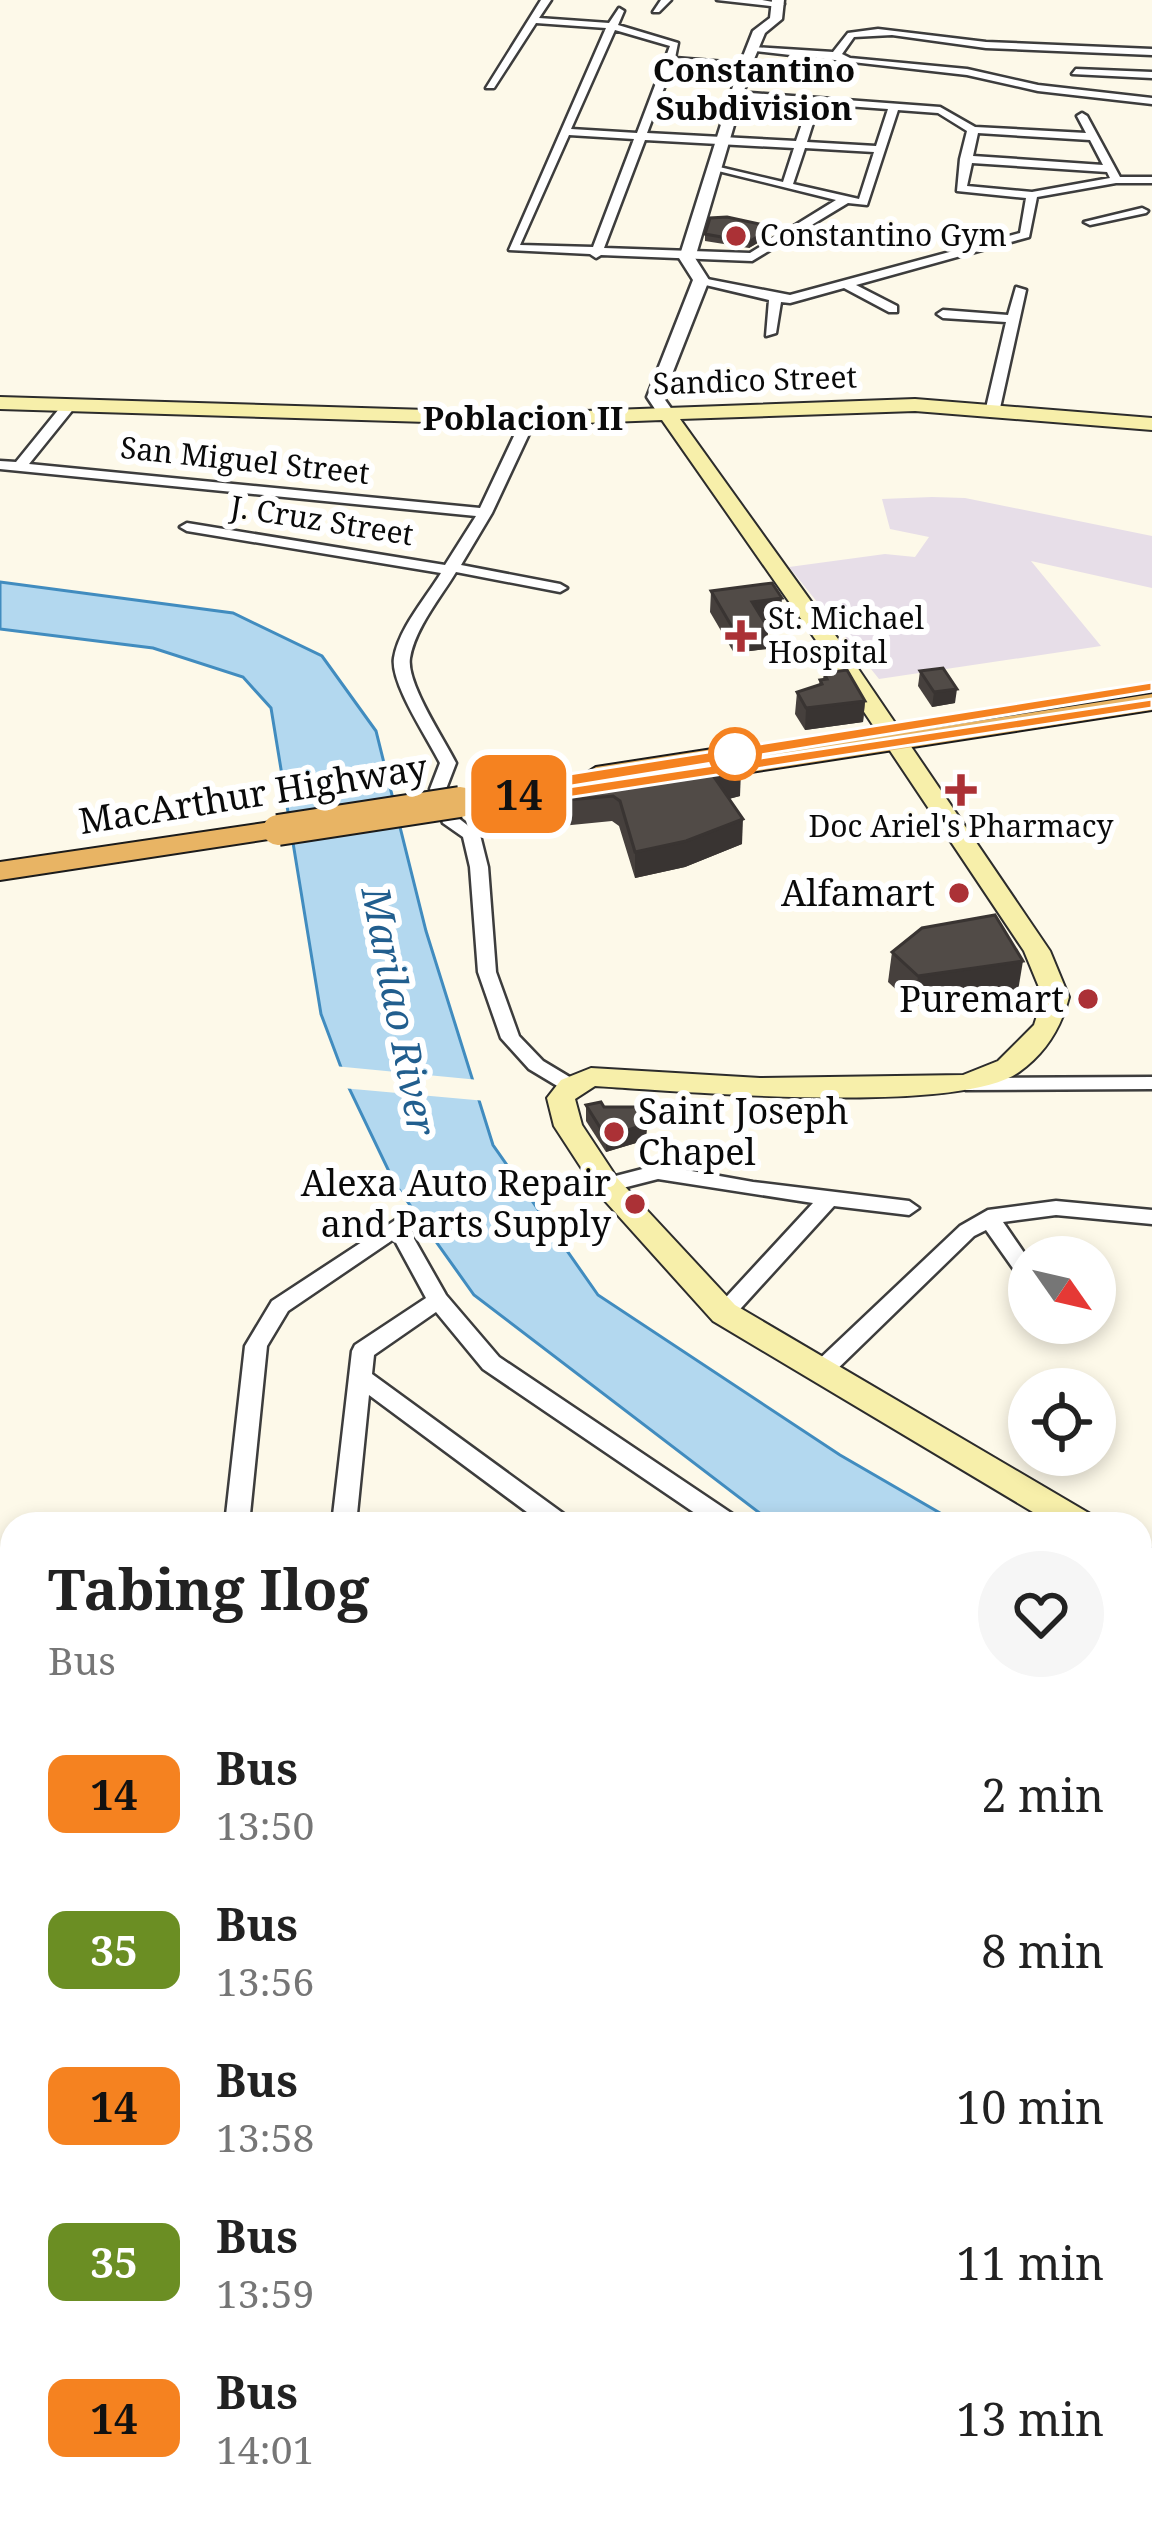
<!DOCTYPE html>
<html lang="en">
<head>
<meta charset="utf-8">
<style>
	body { margin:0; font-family:"Noto Serif",serif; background:#f6f6f6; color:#222; height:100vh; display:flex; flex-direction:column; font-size:45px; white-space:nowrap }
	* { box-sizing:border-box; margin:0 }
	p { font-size:39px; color:#767676 }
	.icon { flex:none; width:66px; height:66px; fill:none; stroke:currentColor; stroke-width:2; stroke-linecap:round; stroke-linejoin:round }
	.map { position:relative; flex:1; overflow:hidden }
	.details { position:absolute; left:0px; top:1512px; width:1152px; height:1011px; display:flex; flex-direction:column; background:#fff; border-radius:36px 36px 0 0; box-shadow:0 6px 18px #0003 }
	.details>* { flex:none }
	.badge { padding:0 24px; border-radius:18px; font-size:42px; line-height:78px }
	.needle { width:78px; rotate:124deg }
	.buttons { position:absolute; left:1008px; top:1236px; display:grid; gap:24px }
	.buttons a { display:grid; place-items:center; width:108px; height:108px; border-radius:50%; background:#fff; box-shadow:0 6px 18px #0003; font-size:60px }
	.map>.badge { position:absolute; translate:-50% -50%; box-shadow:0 0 0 6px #fff }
	.round { display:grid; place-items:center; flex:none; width:126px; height:126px; border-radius:63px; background:#f6f6f6 }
	.head { display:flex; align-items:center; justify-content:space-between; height:204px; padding:0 48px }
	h1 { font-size:57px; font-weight:700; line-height:90px }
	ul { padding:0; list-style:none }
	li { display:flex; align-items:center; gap:36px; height:156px; padding:0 48px }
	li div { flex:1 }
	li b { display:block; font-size:45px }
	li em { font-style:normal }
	li .badge { min-width:132px; font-weight:700; text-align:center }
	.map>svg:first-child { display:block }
	.industrial { fill:#e7dee8 }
	.water { fill:#b3d8ef; stroke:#418cbf; stroke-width:3 }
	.pier { fill:#fdf9e9 }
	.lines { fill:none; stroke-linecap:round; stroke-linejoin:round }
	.minor-casing { stroke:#3d3d3d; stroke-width:5 }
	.tertiary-casing { stroke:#3d3d3d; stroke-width:5 }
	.secondary-casing { stroke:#2c2c2c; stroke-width:4 }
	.trunk-casing { stroke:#1b1b1b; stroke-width:4 }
	.minor { fill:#fff; fill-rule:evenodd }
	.tertiary { fill:#fff; fill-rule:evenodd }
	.secondary { fill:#f7efaa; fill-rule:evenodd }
	.trunk { fill:#e8b464; fill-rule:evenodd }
	.trunk-bridge-casing { stroke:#1b1b1b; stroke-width:34; stroke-linecap:butt }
	.trunk-bridge { stroke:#e8b464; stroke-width:30 }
	.wall { fill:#46403d }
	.shaded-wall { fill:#393432 }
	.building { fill:#514b47; stroke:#393432; stroke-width:3 }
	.line { fill:#f58220; stroke:#fff; stroke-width:3 }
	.poi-dot { fill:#ab3136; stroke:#fff; stroke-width:4.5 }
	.stop-dot { fill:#fff; stroke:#f58220; stroke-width:6 }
	.labels { text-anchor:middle; stroke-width:12; stroke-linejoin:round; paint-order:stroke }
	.far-poi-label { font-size:30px; fill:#0a0a0a; stroke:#fff; text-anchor:start }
	.far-street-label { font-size:30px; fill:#0a0a0a; stroke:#fff }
	.far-neighbourhood-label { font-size:33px; font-weight:bold; fill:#0a0a0a; stroke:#fff }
	.street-label { font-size:36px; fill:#0a0a0a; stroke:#fff }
	.poi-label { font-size:36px; fill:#0a0a0a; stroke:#fff; text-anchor:end }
	.water-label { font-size:39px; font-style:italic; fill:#215e8e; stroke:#fff }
</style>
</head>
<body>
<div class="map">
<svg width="1152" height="2521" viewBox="0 0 1152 2521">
	<rect width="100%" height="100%" fill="#fdf9e9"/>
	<path class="industrial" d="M932,497L965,498L1152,536V588L1031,561L1101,646L879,679L789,567L885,554L915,557L929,537L890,529L882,499Z"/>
	<g class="water">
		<path d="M0,582L233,613L322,656L376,731L426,931L493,1145L598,1295L840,1455L959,1524H774L474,1295L395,1184L348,1086L321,1014L271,708L243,677L153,648L0,629Z"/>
		<path d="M1140,1626L1152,1632V1751L1140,1745Z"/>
	</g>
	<path class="pier" d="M334,1066L479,1080L486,1101L342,1088Z"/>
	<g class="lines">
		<defs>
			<g id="minor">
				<path d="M541,0H551L539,18L609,23L619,8L624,11L618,25L678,43L675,58L751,64L746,67L673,64L647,133L796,141L809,103L733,97L737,92L940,107L975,127L1086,133L1077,116L1082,113L1087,116L1120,177H1152V183H1116L1037,197L1029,237L856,285L897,306V312H889L844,288L790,303L781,302L776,333L766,336L769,300L697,283V277L790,295L1020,233L1026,198L957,191L960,159L967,131L938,113L898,110L867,205L848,203L752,261L601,255L596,258L590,254L509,250L606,28L536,23L494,88H486ZM615,30L670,46L637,133L571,129ZM819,104L888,109L876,146L807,142ZM978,133L1090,140L1103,165L973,156ZM569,135L634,139L593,247L520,245ZM645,140L794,148L783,182L715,166L710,169L836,200L750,253L604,248ZM805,148L874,152L859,199L793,184ZM972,163L1107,172L1110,178L1032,192L967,186Z"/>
				<path d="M661,0H671L659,12H653Z"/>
				<path d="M717,0H762L784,4L779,7Z"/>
				<path d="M878,29L986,42L1152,49V55L986,48L892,35L854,37L842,54L850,58L967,69L1038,85L1152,98V104L1038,91L967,75L747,50L752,47L833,52L848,33Z"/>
				<path d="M1076,69L1152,72V78L1072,74Z"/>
				<path d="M1142,208L1148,211L1146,213L1090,225L1084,222Z"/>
				<path d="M1016,287L1026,290L1000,408L993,412L986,408L1006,322L943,318L937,314L943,310L1008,315Z"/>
				<path d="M68,403L75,407L29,464L480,508L522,419L534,416L536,419L492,513L461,565L560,584L567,588L560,592L456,572C441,597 415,628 410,658C406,683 444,739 456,763L446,789L457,817L480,835L488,867L496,972L519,1036L543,1061L578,1082L581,1086L578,1090H564L529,1069L501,1038L478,972L470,867L463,837L443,823L430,789L440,763C428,739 390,683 394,658C399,628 426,598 441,573L187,531L180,527L187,523L445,565L476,516L0,469V461L16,462L63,404Z"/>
				<path d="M1152,1077V1089L966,1090L956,1084L966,1078Z"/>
				<path d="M658,1165L753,1182L909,1201L919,1208L909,1215L834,1206L732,1318L724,1321L713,1313L716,1308L813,1203L658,1179L607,1192L597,1185L600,1180Z"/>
				<path d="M1056,1201L1152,1210V1224L1056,1215L1003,1222L1029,1260V1284L1022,1281L986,1230L974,1236L829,1377H813L810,1371L813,1365L960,1226L988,1210Z"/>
				<path d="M397,1219L404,1221L446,1295L499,1357L737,1517L741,1524H711L483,1369L436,1312L374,1355L372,1374L568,1517L572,1524H543L369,1395L356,1524H332L352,1351L355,1345L426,1298L394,1239L288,1311L267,1346L249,1524H225L245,1346L272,1301Z"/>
				<path d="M1140,1756L1152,1761V1784L1140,1779Z"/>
				<path d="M1140,1865L1152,1870V1895L1140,1890Z"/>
				<path d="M1140,1985L1152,1990V2041L1140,2046L1143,2014Z"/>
				<path d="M0,2218L12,2224V2259L0,2253Z"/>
				<path d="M12,2494V2511H28L24,2521H0V2499Z"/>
				<path d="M1140,2496L1149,2500L1150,2521H1109L1113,2511H1140Z"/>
				<path d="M193,2511H230L226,2521H189Z"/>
				<path d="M254,2511H289L293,2521H258Z"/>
				<path d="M421,2511H461L457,2521H417Z"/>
			</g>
			<path id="tertiary" d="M772,0H784L782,19L765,33L752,64L695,258L709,280L663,397L675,414L661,418L647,397L693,280L679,258L740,64L753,31L770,18Z"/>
			<g id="secondary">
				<path d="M0,397L529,413L915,399L1152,418V430L915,411L680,419L838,639L1050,951L1069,997C1061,1028 1046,1053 1019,1072C958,1116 678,1091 595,1086L575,1099L582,1125L617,1178L735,1305L1092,1515L1097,1524H1053L713,1321L597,1192L554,1126L547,1098L561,1080L591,1068L760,1078L963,1075L998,1061L1034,1025L1043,997L1024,951L820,646L662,420L529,425L0,409Z"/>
				<path d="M1140,1545L1152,1549V1580L1140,1576Z"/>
			</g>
			<g id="trunk">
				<path d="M1152,694V710L693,781L683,779L680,771L596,785L582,776L596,767L719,748L729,750L731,759Z"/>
				<path d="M278,821L288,824L293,830L288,836L0,880V862Z"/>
			</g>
		</defs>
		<use href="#minor" class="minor-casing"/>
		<use href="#tertiary" class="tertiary-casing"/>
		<use href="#secondary" class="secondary-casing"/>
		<use href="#trunk" class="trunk-casing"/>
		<use href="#minor" class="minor"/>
		<use href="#tertiary" class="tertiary"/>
		<use href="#secondary" class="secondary"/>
		<use href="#trunk" class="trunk"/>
		<defs>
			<path id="trunk-bridge" d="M278,830L460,802"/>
		</defs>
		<use href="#trunk-bridge" class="trunk-bridge-casing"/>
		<use href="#trunk-bridge" class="trunk-bridge"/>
	</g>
	<g class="wall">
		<path d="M705,234H773L749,248L705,241Z"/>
		<path d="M711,591L780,619L764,621L768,628L767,649L734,653L710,612Z"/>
		<path d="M920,671L955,703L932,707L918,686Z"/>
		<path d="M824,673L865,701L863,722L805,730L795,714L797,692L819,685L820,680L823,679Z"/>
		<path d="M486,791L740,796L729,799L742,844L685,867L635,878L619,826L612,821L490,833L487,816Z"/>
		<path d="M892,952L1018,991L914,1006L888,982Z"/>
		<path d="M586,1105L604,1107L647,1124L646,1140L606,1152L586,1121Z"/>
	</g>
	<g class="shaded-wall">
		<path d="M773,227V234L749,248V242Z"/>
		<path d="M782,598L780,619L751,623L752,602Z"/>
		<path d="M768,628L767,649L734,653L735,632Z"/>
		<path d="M957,689L955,703L932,707L934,692Z"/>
		<path d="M865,701L863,722L805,730L806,708Z"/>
		<path d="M741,771L740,796L712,803L714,777Z"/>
		<path d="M743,819L742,844L685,867L635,878V852Z"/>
		<path d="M1023,961L1018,991L914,1006L918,976Z"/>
		<path d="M647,1124L646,1140L606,1152V1137Z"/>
	</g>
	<g class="building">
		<path d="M727,217L773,227L749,242L705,234L710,218Z"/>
		<path d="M772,583L782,598L752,602L768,628L735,632L711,591Z"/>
		<path d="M943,668L957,689L934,692L920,671Z"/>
		<path d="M847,670L865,701L806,708L797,692L822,684L820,680L827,679L824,673Z"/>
		<path d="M732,755L741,771L714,777L743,819L686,841L635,852L620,801L613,796L489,807L486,791Z"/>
		<path d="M995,915L1023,961L918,976L892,952L922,928Z"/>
		<path d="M601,1102L604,1107H637L647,1124L606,1137L586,1105Z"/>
	</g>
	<path class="line" d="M1152,682V691L535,792L1152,699V708L534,803L508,795L531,780Z"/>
	<g class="poi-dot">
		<circle cx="736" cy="236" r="12"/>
		<path d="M735 618h12v12h12v12h-12v12h-12v-12h-12v-12h12z"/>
		<path d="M955 772h12v12h12v12h-12v12h-12v-12h-12v-12h12z"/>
		<circle cx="959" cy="893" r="12"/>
		<circle cx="1088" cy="999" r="12"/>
		<circle cx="614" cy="1132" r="12"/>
		<circle cx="635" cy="1204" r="12"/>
	</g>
	<circle class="stop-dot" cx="735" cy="754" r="24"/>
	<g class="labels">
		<g class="far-poi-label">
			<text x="760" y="246">Constantino Gym</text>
			<text x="768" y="629">St. Michael<tspan x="768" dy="34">Hospital</tspan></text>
			<text x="961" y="837" text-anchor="middle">Doc Ariel's Pharmacy</text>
		</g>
		<g class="far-street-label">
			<text transform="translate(755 381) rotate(-2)" y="10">Sandico Street</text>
			<text transform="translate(245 461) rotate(6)" y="10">San Miguel Street</text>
			<text transform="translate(322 521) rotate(9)" y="10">J. Cruz Street</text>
		</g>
		<g class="far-neighbourhood-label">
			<text x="754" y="82">Constantino<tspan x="754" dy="38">Subdivision</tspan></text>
			<text x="523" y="430">Poblacion II</text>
		</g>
		<g class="street-label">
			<text transform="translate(253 794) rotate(-9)" y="13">MacArthur Highway</text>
		</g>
		<g class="poi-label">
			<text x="935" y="906">Alfamart</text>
			<text x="1064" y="1012">Puremart</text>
			<text x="638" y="1124" text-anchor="start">Saint Joseph<tspan x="638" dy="41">Chapel</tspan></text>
			<text x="611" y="1196">Alexa Auto Repair<tspan x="611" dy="41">and Parts Supply</tspan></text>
		</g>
		<g class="water-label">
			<text transform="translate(399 1011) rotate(79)" y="14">Marilao River</text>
		</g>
	</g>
</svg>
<div class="buttons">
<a><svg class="needle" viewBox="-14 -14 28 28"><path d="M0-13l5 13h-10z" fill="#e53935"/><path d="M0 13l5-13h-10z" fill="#767676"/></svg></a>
<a><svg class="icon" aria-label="locate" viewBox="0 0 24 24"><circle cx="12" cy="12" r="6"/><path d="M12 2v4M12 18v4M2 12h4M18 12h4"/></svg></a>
</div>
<b class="badge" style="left:519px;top:794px;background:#f58220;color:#111">14</b>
<section class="details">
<div class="head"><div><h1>Tabing Ilog</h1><p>Bus</p></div><a class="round"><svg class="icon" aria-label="heart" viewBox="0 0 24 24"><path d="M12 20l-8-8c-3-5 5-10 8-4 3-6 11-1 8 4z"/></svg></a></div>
<ul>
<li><span class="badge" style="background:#f58220;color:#111">14</span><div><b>Bus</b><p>13:50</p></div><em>2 min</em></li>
<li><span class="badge" style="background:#6b8e23;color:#fff">35</span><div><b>Bus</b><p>13:56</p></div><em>8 min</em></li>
<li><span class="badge" style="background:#f58220;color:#111">14</span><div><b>Bus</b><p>13:58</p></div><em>10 min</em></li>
<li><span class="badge" style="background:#6b8e23;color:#fff">35</span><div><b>Bus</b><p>13:59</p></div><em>11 min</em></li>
<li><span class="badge" style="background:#f58220;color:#111">14</span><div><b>Bus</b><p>14:01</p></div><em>13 min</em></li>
</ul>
</section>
</div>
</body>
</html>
